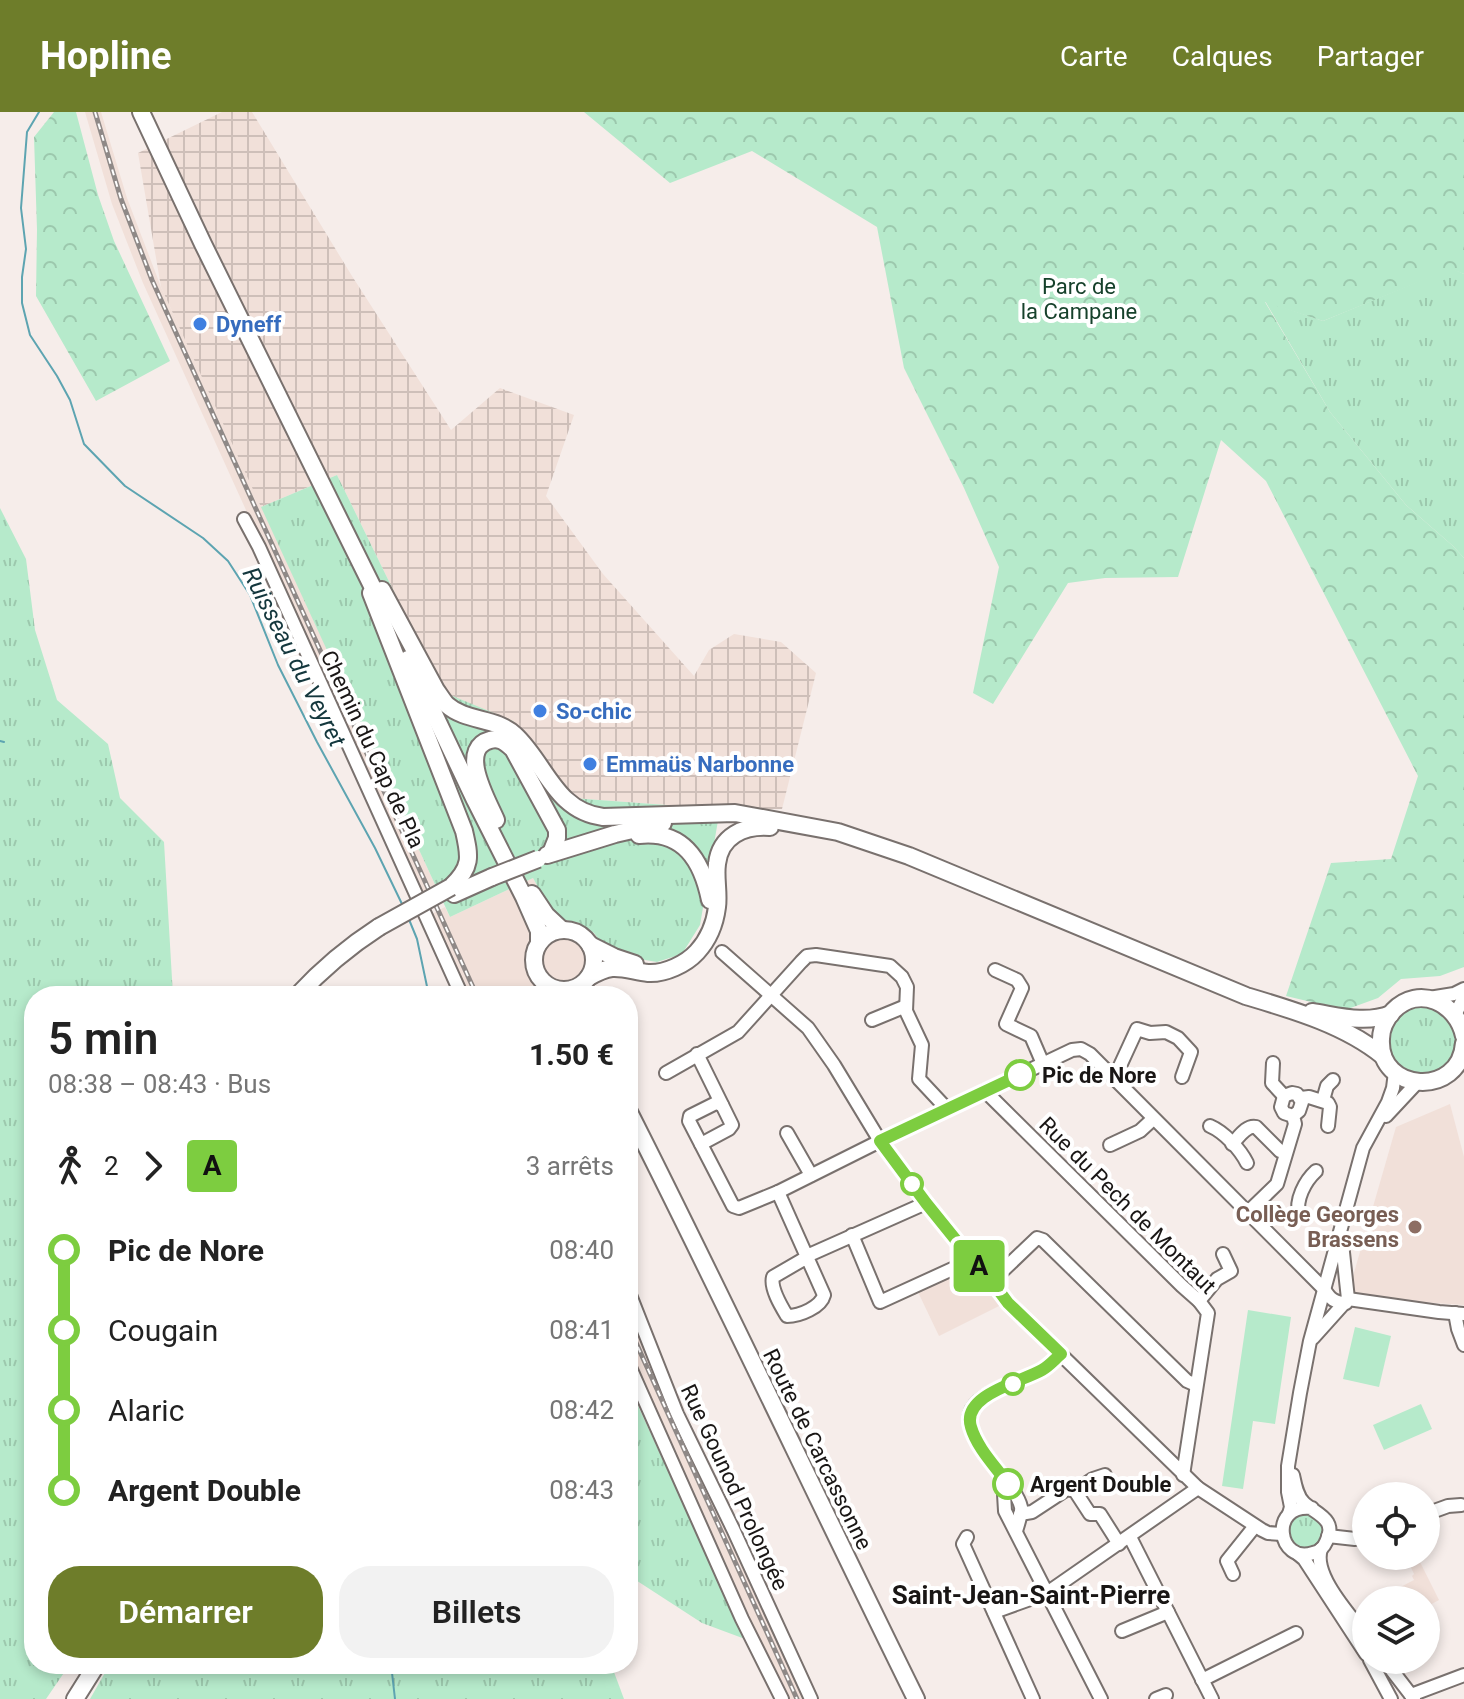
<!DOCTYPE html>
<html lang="fr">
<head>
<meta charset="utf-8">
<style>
	body { margin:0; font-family:Roboto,sans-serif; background:#f2f2f2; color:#222; height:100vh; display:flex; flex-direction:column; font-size:30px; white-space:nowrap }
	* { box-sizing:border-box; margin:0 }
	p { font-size:26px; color:#767676 }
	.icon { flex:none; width:44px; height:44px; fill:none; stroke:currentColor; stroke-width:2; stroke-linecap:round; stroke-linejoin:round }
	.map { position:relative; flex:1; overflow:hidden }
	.details { position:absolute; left:24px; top:874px; width:614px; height:688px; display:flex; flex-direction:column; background:#fff; border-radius:32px; box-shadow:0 4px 12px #0003 }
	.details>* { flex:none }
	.badge { padding:0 16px; border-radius:6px; font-size:28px; line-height:52px }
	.tools { position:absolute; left:1352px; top:1370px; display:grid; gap:16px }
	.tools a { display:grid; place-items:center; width:88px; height:88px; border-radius:50%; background:#fff; box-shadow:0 4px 12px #0003; font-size:40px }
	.map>.badge { position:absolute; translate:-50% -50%; box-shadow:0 0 0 4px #fff }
	.legs { display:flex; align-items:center; gap:12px; height:88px; padding:0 24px; font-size:26px }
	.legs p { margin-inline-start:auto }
	.headline { display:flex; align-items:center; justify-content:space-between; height:136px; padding:0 24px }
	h1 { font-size:44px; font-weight:600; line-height:60px }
	.button { display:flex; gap:16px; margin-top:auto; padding:16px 24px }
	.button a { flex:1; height:92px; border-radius:32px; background:#6e7d2a; color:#fff; font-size:32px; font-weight:600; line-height:92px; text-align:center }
	.button a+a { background:#f2f2f2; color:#222 }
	ul { padding:0 24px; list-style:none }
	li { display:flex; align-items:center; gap:28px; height:80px; font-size:30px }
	li i { display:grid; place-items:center; width:12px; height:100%; margin:0 10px; background:currentColor }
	li i::after { content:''; width:20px; height:20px; margin:-10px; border:6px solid; border-radius:50%; background:#fff }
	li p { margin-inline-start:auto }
	li:first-child i { background:linear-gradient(#0000 50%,currentColor 0) }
	li:last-child i { background:linear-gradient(currentColor 50%,#0000 0) }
	header { display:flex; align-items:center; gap:48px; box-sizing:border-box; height:112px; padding:0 40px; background:#6e7d2a; color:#fff }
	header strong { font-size:38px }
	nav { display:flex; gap:44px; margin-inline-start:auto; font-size:28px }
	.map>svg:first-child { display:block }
	.built { fill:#f1e0d9 }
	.industrial { fill:url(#industrial-grid) }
	.grass { fill:url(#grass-tufts) }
	.forest { fill:url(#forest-crowns) }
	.pitch { fill:#b6eacb }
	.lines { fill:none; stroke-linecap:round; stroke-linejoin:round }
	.stream { stroke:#5da4b1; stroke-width:2 }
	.minor-casing { stroke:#79716e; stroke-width:16 }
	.major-casing { stroke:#79716e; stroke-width:20 }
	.minor { stroke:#fff; stroke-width:12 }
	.major { stroke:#fff; stroke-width:16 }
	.rail-casing { stroke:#8f8987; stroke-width:5 }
	.rail { stroke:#fff; stroke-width:2; stroke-dasharray:6; stroke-linecap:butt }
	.major-bridge-casing { stroke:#79716e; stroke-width:20; stroke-linecap:butt }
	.major-bridge { stroke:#fff; stroke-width:16 }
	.line-1-casing { stroke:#fff; stroke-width:18 }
	.line-1 { stroke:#7dcd40; stroke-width:12 }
	.shop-dot { fill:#3f7fe0; stroke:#fff; stroke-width:3 }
	.stop-1-dot { fill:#fff; stroke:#7dcd40; stroke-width:4 }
	.education-dot { fill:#8d6e63; stroke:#fff; stroke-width:3 }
	.labels { text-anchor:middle; stroke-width:8; stroke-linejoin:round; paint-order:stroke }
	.park-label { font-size:22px; fill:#16412b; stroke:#fff }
	.shop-label { font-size:22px; font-weight:bold; fill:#366cbe; stroke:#fff; text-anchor:start }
	.street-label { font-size:22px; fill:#191615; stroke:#fff }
	.stop-label { font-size:22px; font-weight:bold; fill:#191615; stroke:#fff; text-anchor:start }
	.education-label { font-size:22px; font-weight:bold; fill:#785e54; stroke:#fff; text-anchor:end }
	.water-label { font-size:24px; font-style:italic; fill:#14373d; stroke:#fff }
	.quarter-label { font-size:26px; font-weight:bold; fill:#191615; stroke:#fff }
</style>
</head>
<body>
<header>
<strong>Hopline</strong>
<nav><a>Carte</a><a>Calques</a><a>Partager</a></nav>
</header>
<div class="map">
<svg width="1464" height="1587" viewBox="0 0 1464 1587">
	<defs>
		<pattern id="industrial-grid" width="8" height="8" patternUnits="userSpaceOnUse" patternTransform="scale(2)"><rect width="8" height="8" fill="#f1e0d9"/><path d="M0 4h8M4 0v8" fill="none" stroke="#cebfb9"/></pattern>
		<pattern id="grass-tufts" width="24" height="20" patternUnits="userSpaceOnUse" patternTransform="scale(2)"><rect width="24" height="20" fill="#b6eacb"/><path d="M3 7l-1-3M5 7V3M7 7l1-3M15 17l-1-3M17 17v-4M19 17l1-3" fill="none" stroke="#9cc8ad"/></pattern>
		<pattern id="forest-crowns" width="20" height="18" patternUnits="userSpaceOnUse" patternTransform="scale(2)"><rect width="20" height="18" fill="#b6eacb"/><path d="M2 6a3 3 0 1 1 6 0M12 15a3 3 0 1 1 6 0" fill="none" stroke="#9cc8ad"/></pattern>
	</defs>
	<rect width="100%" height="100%" fill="#f6edea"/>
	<g class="built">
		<path d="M85,0H101L127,86L161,175L437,777L421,784L143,171L112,92Z"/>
		<path d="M533,766L546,790L594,821L606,838L591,877L577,884H467L430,803L445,795L450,805Z"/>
		<path d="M1450,992L1464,1045V1193L1347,1185L1396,1015Z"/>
		<path d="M968,1156L983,1176L1001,1193L939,1224L917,1178Z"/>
		<path d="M628,1200L804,1587H787L628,1239Z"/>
		<path d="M1417,1444L1439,1488L1426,1495V1488H1390L1387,1482L1414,1468L1412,1464L1414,1462L1408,1449Z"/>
	</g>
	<path class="industrial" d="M222,0H252L352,164L451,318L500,276L574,303L546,384L603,462L694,564L709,538L734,522L781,530L816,561L782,697H720L572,686L443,580L337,363L261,395L161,175L138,41Z"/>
	<g class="grass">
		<path d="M1451,156L1464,162V446L1453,434L1406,393L1330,300L1265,189L1323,209Z"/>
		<path d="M337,363L443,580L513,609L572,686L720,697L700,813L682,842L657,850L627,845L606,838L594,821L579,811L561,807L546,790L533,766L450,805L261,395Z"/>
		<path d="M0,396L26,447L35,518L57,588L108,632L120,686L164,730L173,884H34V1552H70L46,1587H0Z"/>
		<path d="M1433,893L1455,912C1461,948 1456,949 1425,965L1398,956L1386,933C1394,899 1398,896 1433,893Z"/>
		<path d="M628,1272L745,1527L702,1511L628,1463Z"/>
		<circle cx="1305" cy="1419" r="17"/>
		<path d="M110,1552H611L624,1587H90Z"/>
	</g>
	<g class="forest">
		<path d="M54,0H76L98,83L114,129L170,249L96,289L36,184L37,118L34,25Z"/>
		<path d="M584,0H1464V162L1451,157L1323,209L1265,190L1330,300L1406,393L1453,434L1464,446V855L1440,864L1401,867L1378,886L1345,898L1286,884L1331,751L1391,747L1418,664L1266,369L1221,328L1178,465L1105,466L1068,471L993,592L973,581L999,455L964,376L904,256L877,115L752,39L670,71Z"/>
	</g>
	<g class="pitch">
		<path d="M1248,1198L1291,1205L1275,1312L1253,1309L1243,1377L1222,1374Z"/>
		<path d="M1355,1215L1391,1224L1379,1275L1343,1267Z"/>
		<path d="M1421,1292L1432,1317L1384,1338L1373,1313Z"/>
	</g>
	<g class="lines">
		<g class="stream">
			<path d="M39,0L27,20L21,96L26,137L22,165V191L30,223L57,264L70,288L84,332L125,374L203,426L228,449L250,483L278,553L317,630L375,736L402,792"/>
			<path d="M0,629L4,630"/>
			<path d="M408,805L417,827L429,884"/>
			<path d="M391,1552L395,1587"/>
		</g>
		<defs>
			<g id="minor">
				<path d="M244,407L259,435L462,884"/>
				<path d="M722,840L808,916L834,953L880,1029L926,1091L972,1148L985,1160L1008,1191L1198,1376L1262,1418L1268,1421L1282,1422"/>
				<path d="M995,858L1017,868L1022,876L1006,912L1031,924L1043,952"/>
				<path d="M1429,886L1454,882L1464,877"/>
				<path d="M1455,903L1464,885"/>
				<path d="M872,908L906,894"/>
				<path d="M697,942L732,1013L729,1017L701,1032"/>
				<path d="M1273,951L1272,971L1284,984"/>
				<path d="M666,961L738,920L801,850L807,844L816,843L890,854L902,865L907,875L906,899L922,933L919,967L947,997"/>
				<path d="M1114,967L1137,917L1150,921L1166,920L1178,926L1191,940L1182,965"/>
				<path d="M985,979L1182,1174L1199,1189L1208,1201L1183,1363"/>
				<path d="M1301,986L1309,985L1328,991L1330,995L1328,1014"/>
				<path d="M1323,988L1327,974L1333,968"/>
				<path d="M722,993L716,991L690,1004L689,1009L733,1094L739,1096L778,1080L880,1029L1072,938L1081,937L1090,942L1324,1177C1330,1187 1335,1191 1346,1191"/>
				<path d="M1386,1004L1414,974L1416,970"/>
				<path d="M1210,1014C1224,1020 1240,1037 1247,1051"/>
				<path d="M787,1021L811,1063"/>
				<path d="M1232,1032C1239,1025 1246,1013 1256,1015L1280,1039L1285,1041"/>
				<path d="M1110,1033L1140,1019L1153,1007"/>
				<path d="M778,1080L824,1183C821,1195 800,1204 787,1204C781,1194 770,1176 773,1165L804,1147L809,1143L926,1091"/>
				<path d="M1248,1100L1277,1072L1295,1012L1293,1004L1284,1001L1281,995L1284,984L1292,981L1297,982L1302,990L1299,999L1293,1004"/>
				<path d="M1299,1103C1295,1088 1305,1069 1316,1059"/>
				<path d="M852,1123L880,1190L972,1148"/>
				<path d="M992,1169L1037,1126L1043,1128L1187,1269L1196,1273"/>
				<path d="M628,1178L677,1302L733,1417L811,1587"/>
				<path d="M1348,1187L1439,1200L1464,1202"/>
				<path d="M1199,1189L1217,1167L1231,1159L1223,1142"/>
				<path d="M1455,1201L1458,1217L1464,1233"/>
				<path d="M1313,1226L1348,1187L1342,1131"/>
				<path d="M628,1251L742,1507L782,1587"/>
				<path d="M1293,1363C1295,1373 1297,1384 1304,1391C1316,1402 1338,1407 1326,1430C1324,1435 1319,1440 1313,1441C1278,1453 1268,1391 1312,1396"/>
				<path d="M1008,1372L1004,1382L1005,1399L1101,1587"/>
				<path d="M1075,1379L1093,1367L1105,1363"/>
				<path d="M1020,1402L1032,1400L1067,1377L1075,1379L1090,1402H1100L1119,1432"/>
				<path d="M1289,1402L1291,1395L1288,1380V1354L1300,1281L1310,1229L1363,1036L1388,990L1393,976L1395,960"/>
				<path d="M1426,1402L1448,1394L1461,1393"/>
				<path d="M1016,1419C1018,1412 1022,1402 1021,1395C1015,1368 957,1324 972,1297C981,1279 1024,1268 1042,1258C1049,1254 1055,1247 1061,1242"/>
				<path d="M1328,1424L1355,1427L1366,1423"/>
				<path d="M967,1425L963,1432L1033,1587"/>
				<path d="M1130,1425L1212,1587"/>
				<path d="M1321,1437C1312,1463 1351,1504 1366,1524"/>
				<path d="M1298,1442L1304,1447L1366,1542"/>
				<path d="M1233,1462L1227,1449L1255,1414"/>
				<path d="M994,1500L1047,1481L1198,1376"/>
				<path d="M1122,1519L1168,1500"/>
				<path d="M1370,1548L1391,1587"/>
				<path d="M1384,1548L1414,1587"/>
				<path d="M1202,1568L1296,1521"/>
				<path d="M1411,1583L1464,1563"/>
				<path d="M1156,1587L1166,1583"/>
			</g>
			<g id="major">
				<path d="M141,0L203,132L380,490"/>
				<path d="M382,478L436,578C439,582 443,589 447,593C466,610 496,605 515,623C546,652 555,699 603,705L735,701L838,720L909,744L1246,884C1293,898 1345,913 1383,944"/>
				<path d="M371,481L464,719C470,745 472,755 451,775"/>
				<path d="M408,547L475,688L524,785L539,819V831"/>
				<path d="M496,708C488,689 457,637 490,628C500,625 506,631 513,637L557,718V726L551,741"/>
				<path d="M639,723C684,718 702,749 710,788"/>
				<path d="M547,743L615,722L663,711"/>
				<path d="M454,782L492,765"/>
				<path d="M532,782L546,803L561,817"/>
				<circle cx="564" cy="848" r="30"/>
				<path d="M590,833L614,845L635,852"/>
				<path d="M589,865C596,861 603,857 612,856C624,855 636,860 648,861C665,862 686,852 697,840C708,828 715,811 717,795C719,781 715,766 717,752C720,724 744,713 770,715"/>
				<path d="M297,884C322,857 348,835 379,815"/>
				<path d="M1312,900C1339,904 1365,912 1391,902"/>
				<path d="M1464,924C1457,891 1419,872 1393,899C1386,907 1381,917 1381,927C1378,981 1460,986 1464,931"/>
				<path d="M628,998C727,1193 819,1391 916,1587"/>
				<path d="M75,1587L97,1552"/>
			</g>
		</defs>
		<use href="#minor" class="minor-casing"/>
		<use href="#major" class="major-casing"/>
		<use href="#minor" class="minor"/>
		<use href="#major" class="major"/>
		<defs>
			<g id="rail">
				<path d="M95,0L121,87L152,168L477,884"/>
				<path d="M628,1213L797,1587"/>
			</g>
		</defs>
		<use href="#rail" class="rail-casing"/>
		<use href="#rail" class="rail"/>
		<defs>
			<g id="major-bridge">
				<path d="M492,765L538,747"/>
				<path d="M379,815L451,775"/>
			</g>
		</defs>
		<use href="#major-bridge" class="major-bridge-casing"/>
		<use href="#major-bridge" class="major-bridge"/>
	</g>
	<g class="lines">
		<defs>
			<path id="line-1" d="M1008,1372C996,1355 977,1336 971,1315C961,1283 1021,1270 1042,1258C1049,1254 1055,1247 1061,1242L1008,1191L985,1160L972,1148L926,1091L880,1029L1020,963"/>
		</defs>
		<use href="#line-1" class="line-1-casing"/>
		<use href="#line-1" class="line-1"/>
	</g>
	<g class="shop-dot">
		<circle cx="200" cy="212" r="8"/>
		<circle cx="540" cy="599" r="8"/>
		<circle cx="590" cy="652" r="8"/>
	</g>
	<g class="stop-1-dot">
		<circle cx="1020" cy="963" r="14"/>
		<circle cx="912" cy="1072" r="10"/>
		<circle cx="1013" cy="1272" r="10"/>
		<circle cx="1008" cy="1372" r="14"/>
	</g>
	<circle class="education-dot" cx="1415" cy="1115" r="8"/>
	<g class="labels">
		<g class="park-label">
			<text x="1079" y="182">Parc de<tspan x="1079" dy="25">la Campane</tspan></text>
		</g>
		<g class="shop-label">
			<text x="216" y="220">Dyneff</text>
			<text x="556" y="607">So-chic</text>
			<text x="606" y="660">Emmaüs Narbonne</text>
		</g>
		<g class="street-label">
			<text transform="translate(373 637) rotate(65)" y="8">Chemin du Cap de Pla</text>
			<text transform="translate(1128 1093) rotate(45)" y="8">Rue du Pech de Montaut</text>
			<text transform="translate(818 1337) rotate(64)" y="8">Route de Carcassonne</text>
			<text transform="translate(735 1375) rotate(65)" y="8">Rue Gounod Prolongée</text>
		</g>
		<g class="stop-label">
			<text x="1042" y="971">Pic de Nore</text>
			<text x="1030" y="1380">Argent Double</text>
		</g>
		<g class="education-label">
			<text x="1399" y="1110">Collège Georges<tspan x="1399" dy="25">Brassens</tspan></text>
		</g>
		<g class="water-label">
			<text transform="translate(294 545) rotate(63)" y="8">Ruisseau du Veyret</text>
		</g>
		<g class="quarter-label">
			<text x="1031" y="1492">Saint-Jean-Saint-Pierre</text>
		</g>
	</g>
</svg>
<div class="tools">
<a><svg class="icon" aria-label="locate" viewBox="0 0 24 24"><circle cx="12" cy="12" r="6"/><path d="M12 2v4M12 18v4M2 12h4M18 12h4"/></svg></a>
<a><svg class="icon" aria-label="layers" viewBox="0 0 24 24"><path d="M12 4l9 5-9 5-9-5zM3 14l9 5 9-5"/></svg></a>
</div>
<b class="badge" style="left:979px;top:1154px;background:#7dcd40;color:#111">A</b>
<section class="details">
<div class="headline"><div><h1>5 min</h1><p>08:38 – 08:43 · Bus</p></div><b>1.50 €</b></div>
<div class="legs"><svg class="icon" aria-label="walk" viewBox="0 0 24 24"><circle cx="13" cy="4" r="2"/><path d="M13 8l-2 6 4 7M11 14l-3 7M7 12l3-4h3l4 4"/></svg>2<svg class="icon" aria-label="forward" viewBox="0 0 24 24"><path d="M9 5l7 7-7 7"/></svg><b class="badge" style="background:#7dcd40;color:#111">A</b><p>3 arrêts</p></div>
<ul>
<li><i style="color:#7dcd40"></i><b>Pic de Nore</b><p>08:40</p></li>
<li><i style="color:#7dcd40"></i><span>Cougain</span><p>08:41</p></li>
<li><i style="color:#7dcd40"></i><span>Alaric</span><p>08:42</p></li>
<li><i style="color:#7dcd40"></i><b>Argent Double</b><p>08:43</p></li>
</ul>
<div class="button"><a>Démarrer</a><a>Billets</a></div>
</section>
</div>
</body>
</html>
